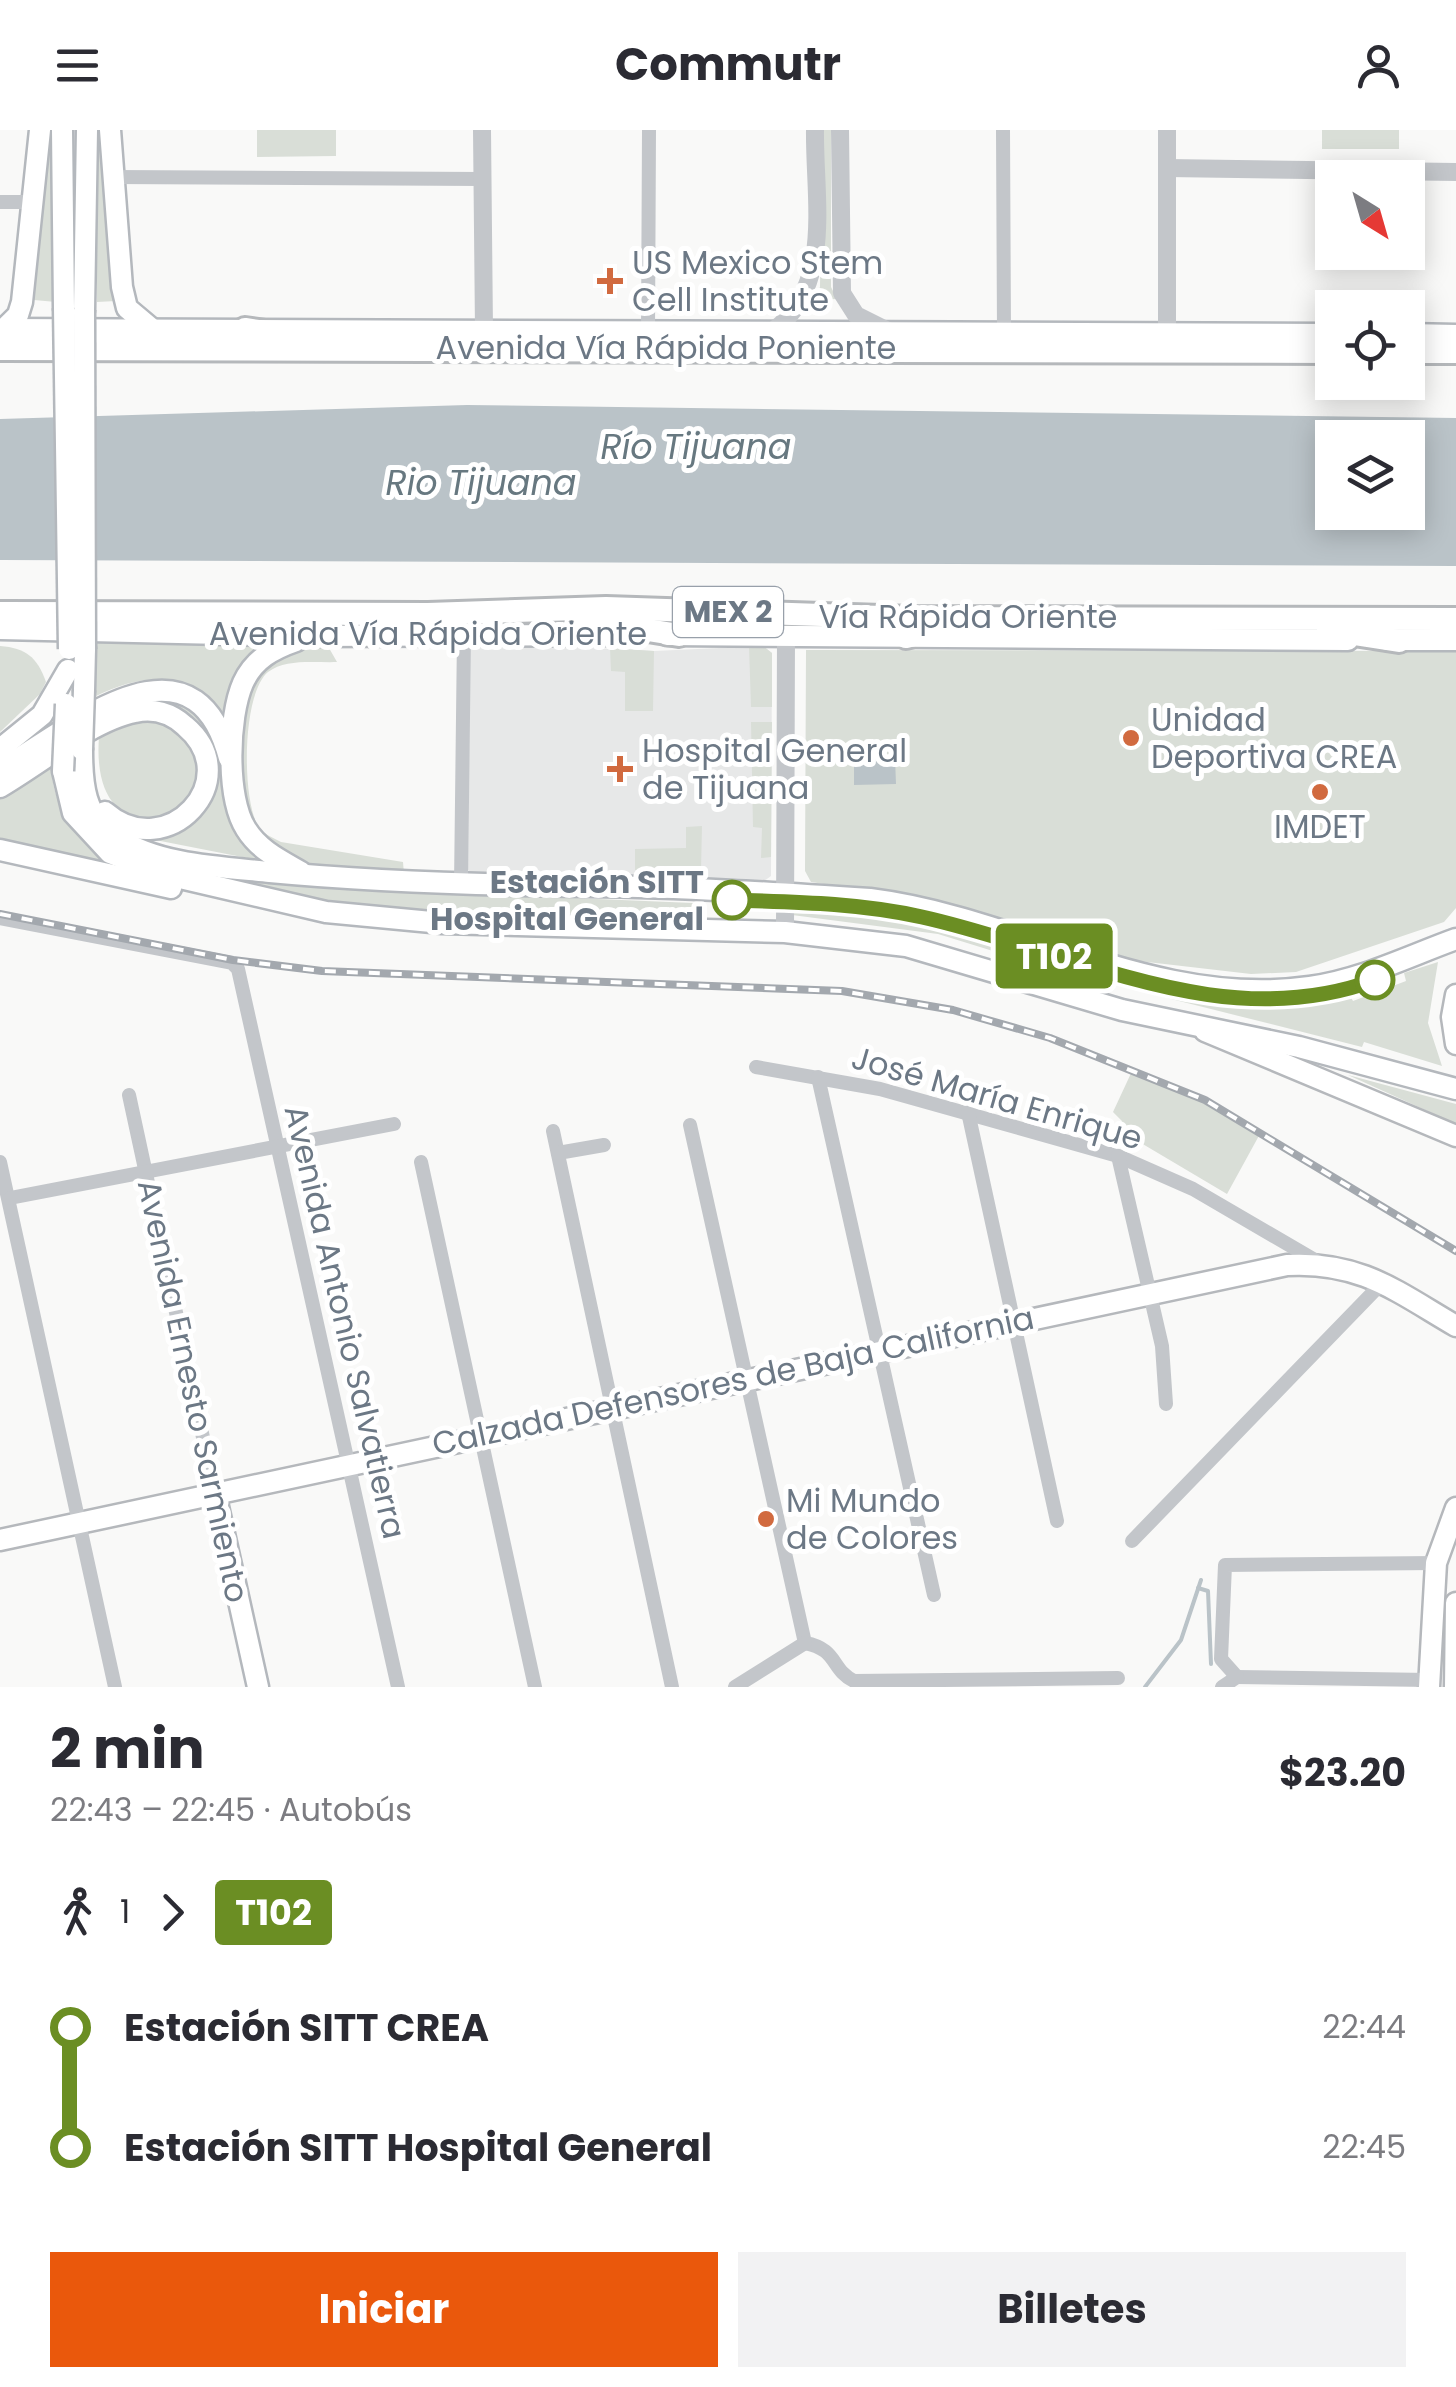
<!DOCTYPE html>
<html lang="es">
<head>
<meta charset="utf-8">
<style>
	body { margin:0; font-family:Poppins,sans-serif; background:#f2f2f3; color:#2b2b33; height:100vh; display:flex; flex-direction:column; font-size:38px; white-space:nowrap }
	* { box-sizing:border-box; margin:0 }
	p { font-size:32px; color:#7c7c81 }
	.icon { flex:none; width:55px; height:55px; fill:none; stroke:currentColor; stroke-width:2; stroke-linecap:round; stroke-linejoin:round }
	.map { position:relative; height:1557px; overflow:hidden }
	.drawer { display:flex; flex-direction:column; background:#fff; flex:1 }
	.drawer>* { flex:none }
	.badge { padding:0 20px; border-radius:8px; font-size:35px; line-height:65px }
	.needle { width:65px; rotate:143deg }
	.tools { position:absolute; left:1315px; top:30px; display:grid; gap:20px }
	.tools a { display:grid; place-items:center; width:110px; height:110px; border-radius:0px; background:#fff; box-shadow:0 5px 25px #0003; font-size:50px }
	.map>.badge { position:absolute; translate:-50% -50%; box-shadow:0 0 0 5px #fff }
	.legs { display:flex; align-items:center; gap:15px; height:110px; padding:0 50px; font-size:32px }
	.legs p { margin-inline-start:auto }
	.headline { display:flex; align-items:center; justify-content:space-between; height:170px; padding:0 50px }
	h1 { font-size:55px; font-weight:700; line-height:75px }
	.button { display:flex; gap:20px; margin-top:auto; padding:20px 50px }
	.button a { flex:1; height:115px; border-radius:0px; background:#ea580c; color:#fff; font-size:40px; font-weight:700; line-height:115px; text-align:center }
	.button a+a { background:#f2f2f3; color:#2b2b33 }
	ul { padding:0 50px; list-style:none }
	li { display:flex; align-items:center; gap:35px; height:120px; font-size:38px }
	li i { display:grid; place-items:center; width:15px; height:100%; margin:0 12px; background:currentColor }
	li i::after { content:''; width:25px; height:25px; margin:-12px; border:8px solid; border-radius:50%; background:#fff }
	li p { margin-inline-start:auto }
	li:first-child i { background:linear-gradient(#0000 50%,currentColor 0) }
	li:last-child i { background:linear-gradient(currentColor 50%,#0000 0) }
	header { display:flex; justify-content:space-between; align-items:center; height:130px; padding:0 50px; background:#fff; font-size:45px; font-weight:700 }
	.map>svg:first-child { display:block }
	.built { fill:#e7e8e8 }
	.green { fill:#d9ded7 }
	.water { fill:#bac3c8; fill-rule:evenodd }
	.lines { fill:none; stroke-linecap:round; stroke-linejoin:round }
	.stream { stroke:#bac3c8; stroke-width:4 }
	.secondary-casing { stroke:#b4b8bd; stroke-width:25 }
	.primary-casing { stroke:#b5b8bc; stroke-width:25 }
	.trunk-casing { stroke:#b5b8bb; stroke-width:28 }
	.minor { stroke:#c3c6ca; stroke-width:14 }
	.tertiary { stroke:#c3c6ca; stroke-width:18 }
	.secondary { stroke:#fff; stroke-width:20 }
	.primary { stroke:#fff; stroke-width:20 }
	.trunk { stroke:#fff; stroke-width:22 }
	.rail-casing { stroke:#a3a8ae; stroke-width:8 }
	.rail { stroke:#fff; stroke-width:4; stroke-dasharray:11; stroke-linecap:butt }
	.secondary-bridge-casing { stroke:#b4b8bd; stroke-width:25; stroke-linecap:butt }
	.secondary-bridge { stroke:#fff; stroke-width:20 }
	.line-1-casing { stroke:#fff; stroke-width:22 }
	.line-1 { stroke:#6b8e23; stroke-width:15 }
	.poi-dot { fill:#d16a3f; stroke:#fff; stroke-width:4 }
	.stop-1-dot { fill:#fff; stroke:#6b8e23; stroke-width:5 }
	.labels { text-anchor:middle; stroke-width:10; stroke-linejoin:round; paint-order:stroke }
	.shield { fill:#fff; stroke:#98a0aa; stroke-width:2.5 }
	.shield-label { font-size:30px; font-weight:bold; fill:#6c7885 }
	.poi-label { font-size:32px; fill:#6c7885; stroke:#fff; text-anchor:start }
	.street-label { font-size:32px; fill:#6c7885; stroke:#fff }
	.stop-label { font-size:32px; font-weight:bold; fill:#6c7885; stroke:#fff; text-anchor:end }
	.water-label { font-size:35px; font-style:italic; fill:#677880; stroke:#fff }
</style>
</head>
<body>
<header><svg class="icon" aria-label="menu" viewBox="0 0 24 24"><path d="M4 6h16M4 12h16M4 18h16"/></svg>Commutr<svg class="icon" aria-label="person" viewBox="0 0 24 24"><circle cx="12" cy="8" r="4"/><path d="M4 21q1-7 8-7t8 7"/></svg></header>
<div class="map">
<svg width="1456" height="1557" viewBox="0 0 1456 1557">
	<rect width="100%" height="100%" fill="#f9f9f8"/>
	<path class="built" d="M475,512L654,521L763,516L772,523L771,746L760,754L476,747L468,740L470,518Z"/>
	<g class="green">
		<path d="M51,0H54L56,172L34,170L33,154Z"/>
		<path d="M96,0H98L116,171L97,172Z"/>
		<path d="M257,0H336V26L257,27Z"/>
		<path d="M822,0H831V157L837,169L814,170L820,157Z"/>
		<rect x="1322" y="0" width="77" height="19"/>
		<path d="M96,512H268C244,535 229,553 223,587C190,541 144,542 96,566Z"/>
		<path d="M0,516C26,518 37,527 46,552L40,564L0,602Z"/>
		<path d="M749,516H763L772,523V577H751Z"/>
		<path d="M300,518H329L337,532C316,533 286,528 268,542C242,564 242,665 257,694C262,704 272,707 281,712L403,732L404,744L318,738L256,706C240,667 226,574 259,540C269,530 288,524 300,518Z"/>
		<path d="M610,518L654,521L653,581H625V542L611,541Z"/>
		<path d="M806,520L1456,521V778L1444,792L1296,842L1251,844L1130,830L942,772L811,752L805,741Z"/>
		<path d="M166,565C177,571 192,577 200,586C245,632 212,695 268,732L135,706L160,703L215,644C213,609 194,583 162,570Z"/>
		<path d="M156,587C164,592 177,596 184,602C189,606 191,617 194,623C222,687 89,737 99,607L123,594Z"/>
		<path d="M751,592H772L771,727L761,728L762,698L753,697Z"/>
		<path d="M51,633C52,681 78,707 113,735L0,711V663Z"/>
		<path d="M702,696L701,740H635V719L686,718V697Z"/>
		<path d="M170,734L338,758L693,773L692,789L402,783L268,761Z"/>
		<path d="M793,775C842,779 890,785 938,796C1071,828 1209,901 1349,864L1353,871L1406,851L1404,843L1438,832L1428,893L1442,936L1364,912L1362,917L1048,838L938,804L792,785Z"/>
		<path d="M1133,939L1205,970L1261,1002L1227,1064L1141,1013L1116,1006L1122,991L1113,982Z"/>
		<path d="M1348,945L1456,974V994Z"/>
	</g>
	<g class="water">
		<path d="M467,275L1456,288V436L0,430V289ZM1332,308H1408V382H1332Z"/>
		<path d="M895,628L896,654L854,655V629Z"/>
	</g>
	<g class="lines">
		<g class="stream">
			<path d="M1198,1458L1208,1461L1211,1534"/>
			<path d="M1145,1557L1181,1510L1201,1450"/>
		</g>
		<defs>
			<g id="secondary">
				<path d="M62,0L64,178"/>
				<path d="M110,0L122,157L127,178L152,199"/>
				<path d="M84,180L87,0"/>
				<path d="M0,199L1332,204"/>
				<path d="M4,199L18,185L22,172L40,0"/>
				<path d="M1408,204L1456,205"/>
				<path d="M0,499L308,506L628,505"/>
				<path d="M667,505L1348,510"/>
				<path d="M1387,510H1456"/>
				<path d="M296,511C273,519 254,529 243,553C228,587 226,668 246,699C259,720 280,730 301,742"/>
				<path d="M84,560L85,519"/>
				<path d="M0,619L42,585L68,540"/>
				<path d="M82,620C82,654 84,686 116,707C158,735 221,737 270,742C377,752 482,755 589,756C683,757 777,763 870,769C1020,788 1155,879 1310,857C1361,850 1409,826 1456,809"/>
				<path d="M0,640C70,599 193,491 229,628"/>
				<path d="M63,641L73,683L110,723L163,744L326,782L442,793L785,802L906,816L1122,880L1299,917L1456,959"/>
				<path d="M0,657C38,635 93,590 135,582C153,578 171,583 185,596C248,649 167,736 105,682"/>
				<path d="M0,720L171,758"/>
				<path d="M215,1363L258,1557"/>
			</g>
			<g id="primary">
				<path d="M1456,865L1452,887L1456,914"/>
				<path d="M1205,901L1456,1006"/>
				<path d="M0,1410L1287,1135C1360,1131 1396,1161 1456,1196"/>
				<path d="M1429,1557L1436,1433L1456,1378"/>
				<path d="M1455,1557L1456,1473"/>
			</g>
			<g id="trunk">
				<path d="M245,199L300,207"/>
				<path d="M1408,206L1416,205"/>
				<path d="M0,219L1332,222"/>
				<path d="M1408,222H1456"/>
				<path d="M0,483L428,484L606,478L911,488L1456,489"/>
				<path d="M585,490L679,505"/>
				<path d="M1328,500L1399,511"/>
				<path d="M373,505L412,491"/>
				<path d="M906,507L946,497"/>
			</g>
		</defs>
		<use href="#secondary" class="secondary-casing"/>
		<use href="#primary" class="primary-casing"/>
		<use href="#trunk" class="trunk-casing"/>
		<g class="minor">
			<path d="M1003,0L1004,203"/>
			<path d="M113,47L482,49"/>
			<path d="M0,72H33"/>
			<path d="M648,202L649,0"/>
			<path d="M461,755L464,504"/>
			<path d="M0,788L232,833L238,839L398,1557"/>
			<path d="M756,937L880,959L1118,1026L1193,1059L1320,1133"/>
			<path d="M818,947L934,1465"/>
			<path d="M129,965L215,1363"/>
			<path d="M968,982L1057,1391"/>
			<path d="M690,995L805,1513"/>
			<path d="M553,1001L672,1557"/>
			<path d="M558,1023L604,1015"/>
			<path d="M1118,1026L1162,1216L1166,1274"/>
			<path d="M0,1032L115,1557"/>
			<path d="M421,1032L535,1557"/>
			<path d="M10,1068L394,994"/>
			<path d="M1132,1411L1383,1152"/>
			<path d="M805,1513C838,1519 831,1540 854,1551L1118,1548"/>
			<path d="M1237,1547L1429,1550"/>
			<path d="M735,1557L805,1513"/>
			<path d="M1222,1557L1237,1547L1221,1529L1225,1435L1436,1433"/>
		</g>
		<g class="tertiary">
			<path d="M482,0L484,200"/>
			<path d="M840,0L842,163L856,185L888,201"/>
			<path d="M1167,38L1456,42"/>
			<path d="M773,201C834,155 814,68 815,0"/>
			<path d="M1167,202V0"/>
			<path d="M785,802L786,506"/>
		</g>
		<use href="#secondary" class="secondary"/>
		<use href="#primary" class="primary"/>
		<use href="#trunk" class="trunk"/>
		<defs>
			<path id="rail" d="M0,784L233,830L322,841L842,861L953,880L1050,908L1205,970L1456,1121"/>
		</defs>
		<use href="#rail" class="rail-casing"/>
		<use href="#rail" class="rail"/>
		<defs>
			<g id="secondary-bridge">
				<path d="M64,178L69,519"/>
				<path d="M84,180L85,519"/>
				<path d="M82,620L84,560"/>
				<path d="M63,641L66,574"/>
			</g>
		</defs>
		<use href="#secondary-bridge" class="secondary-bridge-casing"/>
		<use href="#secondary-bridge" class="secondary-bridge"/>
	</g>
	<g class="lines">
		<defs>
			<path id="line-1" d="M732,770C796,772 860,773 922,787C1072,820 1220,907 1375,850"/>
		</defs>
		<use href="#line-1" class="line-1-casing"/>
		<use href="#line-1" class="line-1"/>
	</g>
	<g class="poi-dot">
		<path d="M605 136h10v10h10v10h-10v10h-10v-10h-10v-10h10z"/>
		<circle cx="1131" cy="608" r="10"/>
		<path d="M615 624h10v10h10v10h-10v10h-10v-10h-10v-10h10z"/>
		<circle cx="1320" cy="662" r="10"/>
		<circle cx="766" cy="1389" r="10"/>
	</g>
	<g class="stop-1-dot">
		<circle cx="732" cy="770" r="18"/>
		<circle cx="1375" cy="850" r="18"/>
	</g>
	<g class="labels">
		<rect class="shield" x="673" y="457" width="110" height="50" rx="8"/>
		<g class="shield-label">
			<text x="728" y="492">MEX 2</text>
		</g>
		<g class="poi-label">
			<text x="632" y="144">US Mexico Stem<tspan x="632" dy="37">Cell Institute</tspan></text>
			<text x="1151" y="601">Unidad<tspan x="1151" dy="37">Deportiva CREA</tspan></text>
			<text x="642" y="632">Hospital General<tspan x="642" dy="37">de Tijuana</tspan></text>
			<text x="1320" y="708" text-anchor="middle">IMDET</text>
			<text x="786" y="1382">Mi Mundo<tspan x="786" dy="37">de Colores</tspan></text>
		</g>
		<g class="street-label">
			<text x="666" y="229">Avenida Vía Rápida Poniente</text>
			<text x="968" y="498">Vía Rápida Oriente</text>
			<text x="428" y="515">Avenida Vía Rápida Oriente</text>
			<text transform="translate(997 968) rotate(16)" y="11">José María Enrique</text>
			<text transform="translate(345 1192) rotate(77)" y="11">Avenida Antonio Salvatierra</text>
			<text transform="translate(733 1251) rotate(-12)" y="11">Calzada Defensores de Baja California</text>
			<text transform="translate(193 1261) rotate(78)" y="11">Avenida Ernesto Sarmiento</text>
		</g>
		<g class="stop-label">
			<text x="704" y="763">Estación SITT<tspan x="704" dy="37">Hospital General</tspan></text>
		</g>
		<g class="water-label">
			<text x="696" y="329">Río Tijuana</text>
			<text x="481" y="365">Rio Tijuana</text>
		</g>
	</g>
</svg>
<div class="tools">
<a><svg class="needle" viewBox="-14 -14 28 28"><path d="M0-13l5 13h-10z" fill="#e53935"/><path d="M0 13l5-13h-10z" fill="#7c7c81"/></svg></a>
<a><svg class="icon" aria-label="locate" viewBox="0 0 24 24"><circle cx="12" cy="12" r="6"/><path d="M12 2v4M12 18v4M2 12h4M18 12h4"/></svg></a>
<a><svg class="icon" aria-label="layers" viewBox="0 0 24 24"><path d="M12 4l9 5-9 5-9-5zM3 14l9 5 9-5"/></svg></a>
</div>
<b class="badge" style="left:1054px;top:826px;background:#6b8e23;color:#fff">T102</b>
</div>
<section class="drawer">
<div class="headline"><div><h1>2 min</h1><p>22:43 – 22:45 · Autobús</p></div><b>$23.20</b></div>
<div class="legs"><svg class="icon" aria-label="walk" viewBox="0 0 24 24"><circle cx="13" cy="4" r="2"/><path d="M13 8l-2 6 4 7M11 14l-3 7M7 12l3-4h3l4 4"/></svg>1<svg class="icon" aria-label="forward" viewBox="0 0 24 24"><path d="M9 5l7 7-7 7"/></svg><b class="badge" style="background:#6b8e23;color:#fff">T102</b></div>
<ul>
<li><i style="color:#6b8e23"></i><b>Estación SITT CREA</b><p>22:44</p></li>
<li><i style="color:#6b8e23"></i><b>Estación SITT Hospital General</b><p>22:45</p></li>
</ul>
<div class="button"><a>Iniciar</a><a>Billetes</a></div>
</section>
</body>
</html>
